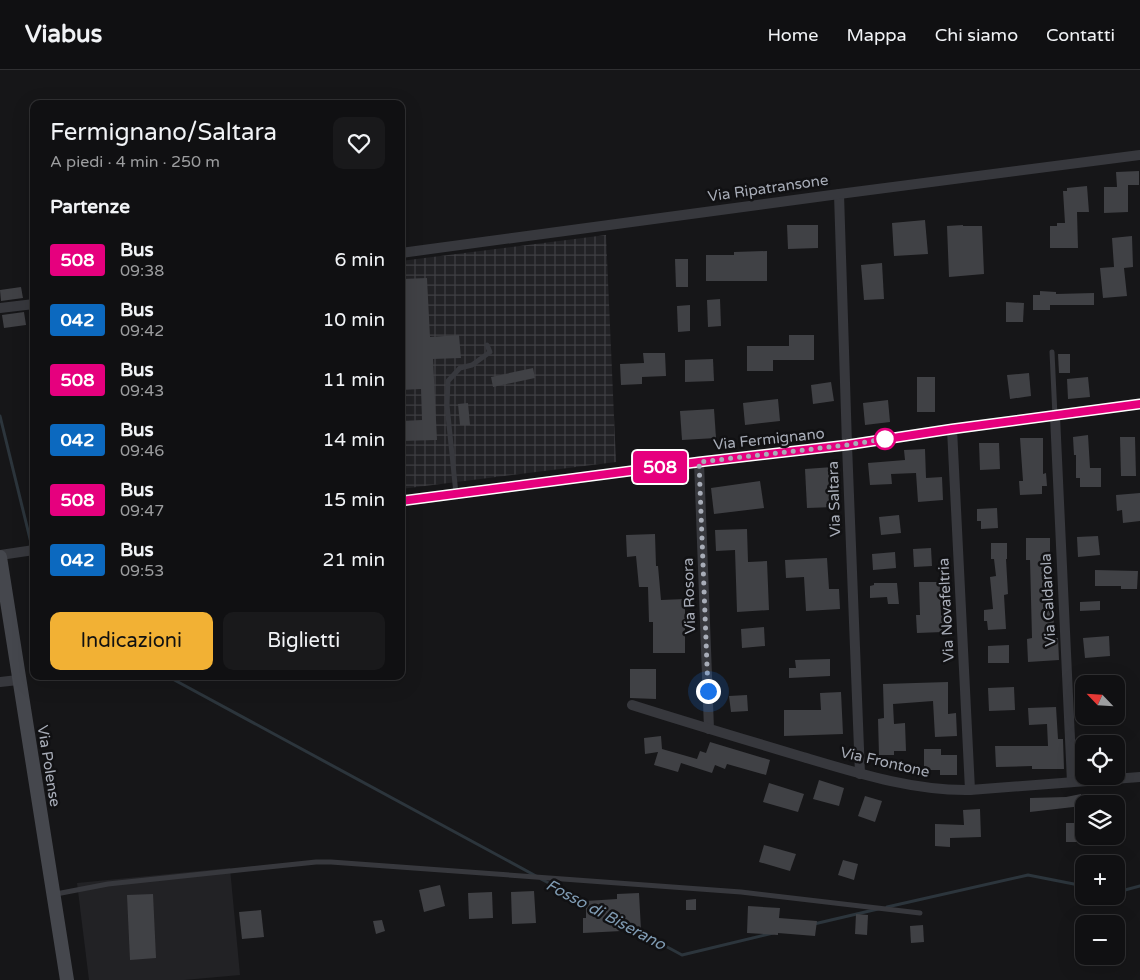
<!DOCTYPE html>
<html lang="it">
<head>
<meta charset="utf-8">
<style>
	body { margin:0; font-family:"Varela Round",sans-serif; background:#19191b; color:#f1f3f6; height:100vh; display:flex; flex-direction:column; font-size:19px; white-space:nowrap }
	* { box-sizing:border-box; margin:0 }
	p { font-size:16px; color:#9c9d9f }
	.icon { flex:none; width:28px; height:28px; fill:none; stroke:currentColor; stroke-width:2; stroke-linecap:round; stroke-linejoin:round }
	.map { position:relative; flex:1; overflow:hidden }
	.panel { position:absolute; left:30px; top:30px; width:375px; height:580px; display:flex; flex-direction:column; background:#101012; border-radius:10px; box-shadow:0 5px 20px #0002,0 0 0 1px #303032 }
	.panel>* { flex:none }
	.badge { padding:0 10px; border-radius:4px; font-size:18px; line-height:32px }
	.needle { width:32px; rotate:295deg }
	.buttons { position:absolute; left:1075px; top:605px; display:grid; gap:10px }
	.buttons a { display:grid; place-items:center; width:50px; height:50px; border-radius:10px; background:#101012; box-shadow:0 5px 20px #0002,0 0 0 1px #303032; font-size:25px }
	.you { position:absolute; width:25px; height:25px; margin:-12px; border:4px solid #fff; border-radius:50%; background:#1a73e8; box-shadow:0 0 0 8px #1a73e833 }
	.map>.badge { position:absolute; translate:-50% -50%; box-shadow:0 0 0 2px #fff }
	h2 { padding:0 20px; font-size:19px; line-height:45px }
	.round { display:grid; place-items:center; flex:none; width:52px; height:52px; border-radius:10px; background:#19191b }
	.headline { display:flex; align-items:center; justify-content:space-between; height:85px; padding:0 20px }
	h1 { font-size:24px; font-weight:600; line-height:38px }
	.action { display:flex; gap:10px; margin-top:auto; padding:10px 20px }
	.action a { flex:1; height:58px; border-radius:10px; background:#f2b134; color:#111; font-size:20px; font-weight:600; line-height:58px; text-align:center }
	.action a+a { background:#19191b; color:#f1f3f6 }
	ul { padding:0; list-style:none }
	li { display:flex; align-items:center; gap:15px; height:60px; padding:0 20px }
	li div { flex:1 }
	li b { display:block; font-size:19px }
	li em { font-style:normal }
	li .badge { min-width:55px; font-weight:700; text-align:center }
	header { display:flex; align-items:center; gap:30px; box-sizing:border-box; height:70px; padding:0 25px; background:#101012; border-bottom:1px solid #303032 }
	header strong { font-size:24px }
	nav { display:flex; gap:28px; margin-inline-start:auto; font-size:18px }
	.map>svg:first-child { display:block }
	.built { fill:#222225 }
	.industrial { fill:url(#industrial-grid) }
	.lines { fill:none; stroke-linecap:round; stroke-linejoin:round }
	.stream { stroke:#2c353c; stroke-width:3 }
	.building { fill:#404145 }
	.lane { stroke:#37383d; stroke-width:5 }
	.street { stroke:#37383d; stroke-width:10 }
	.secondary { stroke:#45474d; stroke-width:14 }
	.line-casing { stroke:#fff; stroke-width:11 }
	.line { stroke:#e6007e; stroke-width:8 }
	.walk { stroke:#a8adb8; stroke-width:5; stroke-dasharray:0 9 }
	.stop-dot { fill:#fff; stroke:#e6007e; stroke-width:2.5 }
	.labels { text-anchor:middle; stroke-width:5; stroke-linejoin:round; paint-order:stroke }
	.street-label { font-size:15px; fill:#a8adb8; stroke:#111113 }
	.water-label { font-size:16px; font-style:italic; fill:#7f9bb3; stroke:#111113 }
</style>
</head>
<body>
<header>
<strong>Viabus</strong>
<nav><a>Home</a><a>Mappa</a><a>Chi siamo</a><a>Contatti</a></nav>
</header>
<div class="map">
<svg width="1140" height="910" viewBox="0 0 1140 910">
	<defs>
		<pattern id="industrial-grid" width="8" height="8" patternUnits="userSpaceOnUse" patternTransform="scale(1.25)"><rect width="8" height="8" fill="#222225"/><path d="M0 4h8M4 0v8" fill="none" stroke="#3f3f43"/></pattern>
	</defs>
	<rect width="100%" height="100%" fill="#161618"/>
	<path class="built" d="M230,798L240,905L184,910H89L77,813Z"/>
	<path class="industrial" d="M606,165L616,392L401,419V191Z"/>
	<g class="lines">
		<g class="stream">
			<path d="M0,346L32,477"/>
			<path d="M167,606L536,806"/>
			<path d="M541,809L589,834"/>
			<path d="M1116,819L1125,820L1140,816"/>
			<path d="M887,837L1028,805L1084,816"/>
			<path d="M814,854L878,839"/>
			<path d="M634,859L682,885L773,863"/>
		</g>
	</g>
	<g class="building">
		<path d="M1139,101V115H1128V142L1104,143V117H1117L1116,102Z"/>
		<path d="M1087,116L1089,142H1077L1078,178H1050V156H1057V153H1065L1063,121H1067V118Z"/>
		<path d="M925,150L928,184L894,186L892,153Z"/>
		<path d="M787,155H818V178L788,179Z"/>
		<path d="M963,155V156H982L984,204L949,207L947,156Z"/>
		<path d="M1132,166L1133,197L1124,198L1127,226L1103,228L1100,198L1114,197L1112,168Z"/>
		<path d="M767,181V211H706V185H734V182Z"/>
		<path d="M675,189H688V217H676Z"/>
		<path d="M882,193L884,229L864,230L861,195Z"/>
		<path d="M427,208L430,267L459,265L461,288L433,289L437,370L401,371V351L422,350L421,319L401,320V209Z"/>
		<path d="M21,217L23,228L1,231L0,220Z"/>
		<path d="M1040,221L1056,222V224L1094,223V235H1050V240H1033V225H1040Z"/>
		<path d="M720,229L721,256L708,257L707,230Z"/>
		<path d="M1006,232L1024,233L1023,252H1006Z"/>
		<path d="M690,235V261L678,262L677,236Z"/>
		<path d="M24,242L26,255L4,258L2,245Z"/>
		<path d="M789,265H814V290H773V301H747V276H789Z"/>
		<path d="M643,283H665L666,306L642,307V314L621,315L620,294L644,293Z"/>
		<path d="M1058,284H1070V303H1059Z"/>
		<path d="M713,289L714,311L685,312V290Z"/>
		<path d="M533,298L535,308L493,317L491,307Z"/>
		<path d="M1029,303L1031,326L1010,329L1007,305Z"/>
		<rect x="917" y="307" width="18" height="35"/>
		<path d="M1088,307L1090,327L1068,329L1067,309Z"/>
		<path d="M831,312L834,331L813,334L811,315Z"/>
		<path d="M778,329L780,351L745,355L743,333Z"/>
		<path d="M888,330L890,352L865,355L863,333Z"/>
		<path d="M468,333L470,355H460L458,334Z"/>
		<path d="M714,339L716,368L682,370L680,341Z"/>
		<path d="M1088,365L1090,398H1101V417H1080V408H1076V385H1074L1073,367Z"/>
		<path d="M1120,367H1135L1136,406H1121Z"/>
		<path d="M1020,368H1043V404L1046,403L1047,416H1042V424L1020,425L1019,411H1023Z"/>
		<path d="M979,373H999L1000,399L980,400Z"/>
		<path d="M925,379L926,408L942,407L943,430L918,432L916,403L891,404L892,414L870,415L868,393L905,390L904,380Z"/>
		<path d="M833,397L835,437L807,438L805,399Z"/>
		<path d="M760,411L764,438L714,444L711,418Z"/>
		<path d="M1140,423V451L1123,453L1122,440L1117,441L1116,425Z"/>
		<path d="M997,438L998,458L981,459V451H977V439Z"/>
		<path d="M899,445L901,463L881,465L879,447Z"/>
		<path d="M747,459L748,492L767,491L769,540L737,542L735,480L716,481L715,460Z"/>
		<path d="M655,464L656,496H658L661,530L685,529V583H653V552H649L648,517H639L636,486L627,487L626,465Z"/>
		<path d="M1098,466L1100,485L1078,487L1077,467Z"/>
		<path d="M1026,468H1050V503L1051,510H1053L1054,568H1058L1059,590L1028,592L1027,569L1032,568L1030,490H1026Z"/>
		<path d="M991,473H1007V489H1006L1008,524L1004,525L1006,559L988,560L987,551H984V540L993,539L990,507L996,506L994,489H991Z"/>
		<path d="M931,478L932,496L914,497L913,479Z"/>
		<path d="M895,482L896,498L873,500L872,484Z"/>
		<path d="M827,488L829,519H839L840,539L806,541L804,507L786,508L785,490Z"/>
		<path d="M1095,500L1138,501L1137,519H1121V516H1095Z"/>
		<path d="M919,512H940L941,545H943V562L917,563L916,545H920Z"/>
		<path d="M874,513H897L899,534H888L887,527L870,528V516L874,515Z"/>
		<path d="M1100,531V540L1080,541V532Z"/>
		<path d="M764,557L765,576L742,578L741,559Z"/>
		<path d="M1109,566L1110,586L1085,588L1083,568Z"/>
		<path d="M1009,575V593H988V576Z"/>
		<path d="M830,589V606L789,608V598H796L795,590Z"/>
		<path d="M630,599H656V629L630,628Z"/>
		<path d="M948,612V644L956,643L957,666L935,667L933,631L893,634L894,654L905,653L906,681H894V685H879L878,649L884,648L883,614Z"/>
		<path d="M1014,617L1015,640L989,641L988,618Z"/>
		<path d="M841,622L843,664L784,666V640H821L820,623Z"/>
		<path d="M747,625L748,641L731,642L729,626Z"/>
		<path d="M1056,637L1058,669H1063L1064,699H1032V696L996,697L995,676H1048L1047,654L1029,655L1028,638Z"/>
		<path d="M661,666L662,679L697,689L700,681L706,683L710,672L770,690L766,705L727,694L725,699L715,695L712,703L681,693L678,702L654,695L658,682L645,684L644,668Z"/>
		<path d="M924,679H941V685H957V705H940V700H924Z"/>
		<path d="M819,710L844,718L839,736L813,729Z"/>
		<path d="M769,713L804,724L798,742L763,732Z"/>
		<path d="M1081,724L1082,736L1030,742V728L1066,727Z"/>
		<path d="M865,726L882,731L875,752L858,746Z"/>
		<path d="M980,739L981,767L950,768V777L935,776V754L964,755L963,740Z"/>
		<rect x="1066" y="753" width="18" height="19"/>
		<path d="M764,775L796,784L790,801L759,792Z"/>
		<path d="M843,790L858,794L854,810L838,805Z"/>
		<path d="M440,815L445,836L424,842L419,820Z"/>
		<path d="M534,821L536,853L512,854L511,822Z"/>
		<path d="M492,822L493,848L469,849L468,823Z"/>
		<path d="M639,823L641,860L583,863V848H586V831L617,829V824Z"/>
		<path d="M153,824L156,888L130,890L127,825Z"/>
		<path d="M696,829V840H686V830Z"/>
		<path d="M748,836L780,838L779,848L817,851L815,866L778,863V865L747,863Z"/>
		<path d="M261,840L264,867L242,869L239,842Z"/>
		<path d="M856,844L868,845L867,865L855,864Z"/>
		<path d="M382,850L385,861L376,864L373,851Z"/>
		<path d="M923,855L924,872L911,873L910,856Z"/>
	</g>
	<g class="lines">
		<g class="lane">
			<path d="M1052,282L1055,346"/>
			<path d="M456,424L447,335L448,311L460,298L472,295L490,282L487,275"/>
			<path d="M56,824L108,814L316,792H331L741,822L920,843"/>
		</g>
		<g class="street">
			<path d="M839,124L847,375L860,704"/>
			<path d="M401,183L839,124L1140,85"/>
			<path d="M0,238L34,234"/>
			<path d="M1055,346L1072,712"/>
			<path d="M952,359L970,720"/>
			<path d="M699,392L709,659"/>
			<path d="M401,431L699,392L847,375L952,359L1140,334"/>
			<path d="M0,485L34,480"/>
			<path d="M0,612L18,610"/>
			<path d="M632,635C689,653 746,670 803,687C857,703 913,721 970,720L1140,707"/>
		</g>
		<path class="secondary" d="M0,487L67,910"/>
	</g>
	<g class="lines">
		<defs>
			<path id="line" d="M401,431L699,392L847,375L952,359L1140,334"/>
		</defs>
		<use href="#line" class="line-casing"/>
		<use href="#line" class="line"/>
		<path class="walk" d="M708,621L699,392L847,375L885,369"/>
	</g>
	<circle class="stop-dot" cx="885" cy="369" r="10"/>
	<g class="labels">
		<g class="street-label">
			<text transform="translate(768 118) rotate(-8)" y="5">Via Ripatransone</text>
			<text transform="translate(769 369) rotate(-6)" y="5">Via Fermignano</text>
			<text transform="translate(834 429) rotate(-92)" y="5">Via Saltara</text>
			<text transform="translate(689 526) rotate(-92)" y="5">Via Rosora</text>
			<text transform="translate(1048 530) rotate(-93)" y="5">Via Caldarola</text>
			<text transform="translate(946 540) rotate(-93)" y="5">Via Novafeltria</text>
			<text transform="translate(885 692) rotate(13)" y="5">Via Frontone</text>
			<text transform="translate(49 696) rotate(81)" y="5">Via Polense</text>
		</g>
		<g class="water-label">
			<text transform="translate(606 844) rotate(28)" y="6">Fosso di Biserano</text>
		</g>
	</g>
</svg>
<div class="buttons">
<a><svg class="needle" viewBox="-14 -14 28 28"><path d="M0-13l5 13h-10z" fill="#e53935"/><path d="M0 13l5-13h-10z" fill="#9c9d9f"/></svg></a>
<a><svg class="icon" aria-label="locate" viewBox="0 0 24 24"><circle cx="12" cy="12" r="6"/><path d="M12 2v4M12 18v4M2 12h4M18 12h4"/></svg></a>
<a><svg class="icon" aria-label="layers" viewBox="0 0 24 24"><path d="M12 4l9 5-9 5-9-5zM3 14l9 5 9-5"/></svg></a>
<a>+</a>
<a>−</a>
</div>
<div class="you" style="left:708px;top:621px"></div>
<b class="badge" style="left:660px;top:397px;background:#e6007e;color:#fff">508</b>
<section class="panel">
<div class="headline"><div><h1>Fermignano/Saltara</h1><p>A piedi · 4 min · 250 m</p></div><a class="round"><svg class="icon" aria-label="heart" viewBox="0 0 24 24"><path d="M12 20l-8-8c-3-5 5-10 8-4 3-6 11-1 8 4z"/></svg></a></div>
<h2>Partenze</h2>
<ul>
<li><span class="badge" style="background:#e6007e;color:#fff">508</span><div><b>Bus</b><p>09:38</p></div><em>6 min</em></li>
<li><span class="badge" style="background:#0c69bf;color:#fff">042</span><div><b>Bus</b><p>09:42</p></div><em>10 min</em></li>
<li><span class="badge" style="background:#e6007e;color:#fff">508</span><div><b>Bus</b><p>09:43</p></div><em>11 min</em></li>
<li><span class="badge" style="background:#0c69bf;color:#fff">042</span><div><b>Bus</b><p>09:46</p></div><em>14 min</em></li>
<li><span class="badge" style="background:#e6007e;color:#fff">508</span><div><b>Bus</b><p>09:47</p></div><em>15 min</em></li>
<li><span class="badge" style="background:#0c69bf;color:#fff">042</span><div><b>Bus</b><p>09:53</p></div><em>21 min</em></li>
</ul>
<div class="action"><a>Indicazioni</a><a>Biglietti</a></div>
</section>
</div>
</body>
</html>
